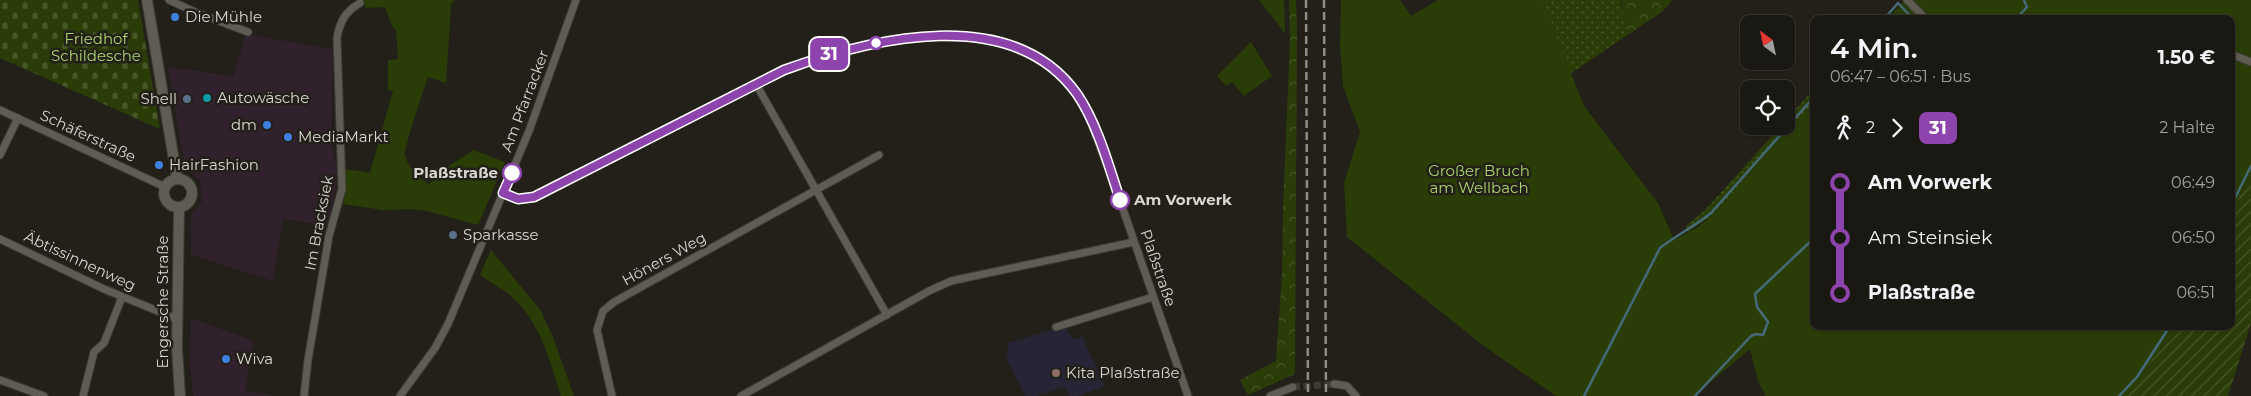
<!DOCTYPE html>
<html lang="de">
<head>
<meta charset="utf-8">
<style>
	body { margin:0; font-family:Montserrat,sans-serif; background:#23211b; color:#f1f3f6; height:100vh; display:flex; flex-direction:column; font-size:19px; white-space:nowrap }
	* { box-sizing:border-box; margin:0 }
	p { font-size:16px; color:#9fa09f }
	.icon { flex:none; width:28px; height:28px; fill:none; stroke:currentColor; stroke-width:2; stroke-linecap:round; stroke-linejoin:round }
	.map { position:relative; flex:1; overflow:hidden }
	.drawer { position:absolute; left:1810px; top:15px; width:425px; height:315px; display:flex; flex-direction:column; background:#1a1812; border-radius:10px; box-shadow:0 1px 4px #0004,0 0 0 1px #383732 }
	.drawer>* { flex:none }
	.badge { padding:0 10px; border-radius:8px; font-size:18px; line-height:32px }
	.needle { width:32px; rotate:327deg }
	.controls { position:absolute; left:1740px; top:15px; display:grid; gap:10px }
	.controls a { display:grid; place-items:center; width:55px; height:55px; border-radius:10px; background:#1a1812; box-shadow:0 1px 4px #0004,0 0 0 1px #383732; font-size:25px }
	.map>.badge { position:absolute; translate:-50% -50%; box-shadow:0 0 0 2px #fff }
	.legs { display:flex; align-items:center; gap:8px; height:55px; padding:0 20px; font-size:16px }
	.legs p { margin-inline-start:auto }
	.overview { display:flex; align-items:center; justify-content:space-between; height:85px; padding:0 20px }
	h1 { font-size:28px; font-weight:600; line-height:38px }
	ul { padding:0 20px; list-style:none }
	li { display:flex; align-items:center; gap:18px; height:55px; font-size:19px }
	li i { display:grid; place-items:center; width:8px; height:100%; margin:0 6px; background:currentColor }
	li i::after { content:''; width:12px; height:12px; margin:-6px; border:4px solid; border-radius:50%; background:#1a1812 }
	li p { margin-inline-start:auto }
	li:first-child i { background:linear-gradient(#0000 50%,currentColor 0) }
	li:last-child i { background:linear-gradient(currentColor 50%,#0000 0) }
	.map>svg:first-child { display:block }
	.commercial { fill:#31212c }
	.education { fill:#272435 }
	.grass { fill:url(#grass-dots) }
	.forest { fill:url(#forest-crowns) }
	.cemetery { fill:url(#cemetery-stones) }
	.park { fill:#2a3d06 }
	.garden { fill:url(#garden-furrows) }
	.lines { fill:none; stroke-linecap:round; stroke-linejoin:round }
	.stream { stroke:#466a79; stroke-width:2.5 }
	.street-tunnel { stroke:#3d3b34; stroke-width:7; stroke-dasharray:7 3.5; stroke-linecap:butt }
	.street-casing { stroke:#3c3b35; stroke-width:9 }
	.secondary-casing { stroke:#3c3b35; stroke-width:12 }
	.street { stroke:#5f5c53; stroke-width:7 }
	.secondary { stroke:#5f5c53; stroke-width:10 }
	.rail { stroke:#8d8c85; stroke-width:2.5; stroke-dasharray:8 4; stroke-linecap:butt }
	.line-1-casing { stroke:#fff; stroke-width:11 }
	.line-1 { stroke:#8e44ad; stroke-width:8 }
	.shop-dot { fill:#3f7fe0; stroke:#222018; stroke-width:2 }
	.stop-1-dot { fill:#fff; stroke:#8e44ad; stroke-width:2.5 }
	.culture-dot { fill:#0f9aa8; stroke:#222018; stroke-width:2 }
	.service-dot { fill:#5c6f8a; stroke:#222018; stroke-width:2 }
	.education-dot { fill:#8d6e63; stroke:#222018; stroke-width:2 }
	.labels { text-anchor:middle; stroke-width:5; stroke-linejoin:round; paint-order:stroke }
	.poi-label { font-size:15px; fill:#d7d6d1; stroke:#222018; text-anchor:start }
	.park-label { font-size:15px; fill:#a9d36c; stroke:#222018 }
	.street-label { font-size:15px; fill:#d7d6d1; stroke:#222018 }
	.stop-label { font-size:15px; font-weight:bold; fill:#d7d6d1; stroke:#222018; text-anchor:end }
</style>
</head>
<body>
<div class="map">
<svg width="2251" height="396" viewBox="0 0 2251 396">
	<defs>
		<pattern id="grass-dots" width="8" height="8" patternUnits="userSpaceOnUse" patternTransform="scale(1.25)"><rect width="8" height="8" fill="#2a3d06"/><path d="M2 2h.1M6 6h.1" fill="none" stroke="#485829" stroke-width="1.8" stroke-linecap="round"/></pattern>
		<pattern id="forest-crowns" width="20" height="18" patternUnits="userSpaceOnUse" patternTransform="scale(1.25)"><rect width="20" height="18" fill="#2a3d06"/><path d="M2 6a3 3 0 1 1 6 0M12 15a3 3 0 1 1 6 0" fill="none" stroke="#485829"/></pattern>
		<pattern id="cemetery-stones" width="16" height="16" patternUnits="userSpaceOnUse" patternTransform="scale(1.25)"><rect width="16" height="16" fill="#2a3d06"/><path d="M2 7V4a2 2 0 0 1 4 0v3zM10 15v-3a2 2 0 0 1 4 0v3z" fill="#485829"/></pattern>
		<pattern id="garden-furrows" width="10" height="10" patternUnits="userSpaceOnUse" patternTransform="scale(1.25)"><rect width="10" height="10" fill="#2a3d06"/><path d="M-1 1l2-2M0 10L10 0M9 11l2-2" fill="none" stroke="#485829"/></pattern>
	</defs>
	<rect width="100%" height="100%" fill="#222018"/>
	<g class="commercial">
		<path d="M246,34L333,49L331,143L337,168L336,187L327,226L283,219L273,281L191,255V215L202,201L200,181L186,168L184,162L168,67L233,76Z"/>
		<path d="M191,318L254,341L245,390L275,396H193L190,365Z"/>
	</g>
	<path class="education" d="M1059,327L1066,328L1074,340L1082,336L1105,386L1077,396H1069L1065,387L1037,396H1025L1007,360L1008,343Z"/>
	<g class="grass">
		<path d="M1539,0H1621L1622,14L1632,32L1570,74Z"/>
		<path d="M1814,89V102L1714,214L1688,232L1686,226L1706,209L1781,126H1786V120Z"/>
	</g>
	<g class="forest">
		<path d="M1289,0H1296L1297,29L1295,374L1248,395L1240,380L1276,361L1282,274L1283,208L1290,40Z"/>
		<path d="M1622,0H1671V2L1662,12L1632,32L1622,14Z"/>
	</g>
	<path class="cemetery" d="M0,0H138L160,129L0,58Z"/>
	<g class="park">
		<path d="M362,0H455L451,4L446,83L428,77C424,89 404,148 405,155C408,168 418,177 429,184L450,165L474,150L505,162L478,225L427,211L412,209L383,210L343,204L346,188L345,169L370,173L393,91L388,90V60L398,59L396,29L393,28L385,7L366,8Z"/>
		<path d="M1259,0H1284L1285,33Z"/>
		<path d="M1341,0H1400L1411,16L1438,0H1542L1584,106L1658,203L1674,240L1698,227L1714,214L1814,102V326H2173L2159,350L2126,396H1766L1758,381L1750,349L1694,396H1556L1484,346L1347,237L1344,183L1360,132L1343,86L1340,45Z"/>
		<path d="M1905,0H2251V174L2231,213V19H1887Z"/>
		<path d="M1251,42L1272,76L1244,96L1232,82L1226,86L1217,76Z"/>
		<path d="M491,250L541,311L553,337L574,396H561C549,358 539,317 506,292C497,286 488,281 480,275Z"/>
	</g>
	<path class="garden" d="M2251,174V323L2228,396H2126L2159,350L2173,326H2231V213Z"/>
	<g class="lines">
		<g class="stream">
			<path d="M1884,19L1898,3L1913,19"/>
			<path d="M2016,19L2027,7L2024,0"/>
			<path d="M2231,206L2251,166"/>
			<path d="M1584,396L1660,248C1677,235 1695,226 1711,213L1814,97"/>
			<path d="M1695,396L1751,336L1756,334L1763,335L1768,322L1757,307L1755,294L1814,238"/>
			<path d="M2119,396L2137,377L2170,326"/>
		</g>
		<path class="street-tunnel" d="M1293,387L1334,384"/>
		<defs>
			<g id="street">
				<path d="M169,0L195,12L248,32"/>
				<path d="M1907,0L1926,19"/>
				<path d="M2231,54L2251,62"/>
				<path d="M756,84L887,315"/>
				<path d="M0,110L165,187"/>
				<path d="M0,155L18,118"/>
				<path d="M503,193L518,199L534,197L784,70C840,49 898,35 958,37C972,37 986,37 1000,41C1036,50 1065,75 1085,106L1117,192L1188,396"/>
				<path d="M0,239L104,289L177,319"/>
				<path d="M1056,327L1153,297"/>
				<path d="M0,380L44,396"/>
				<path d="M1334,384L1347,386L1356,396"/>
				<path d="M83,396L94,352L104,343L122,297"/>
				<path d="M304,396L308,360L329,236L342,189L337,38C340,21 345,12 360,3"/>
				<path d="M400,396L435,348L448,324L529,131L576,0"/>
				<path d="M612,396L597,330L603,311L614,302L879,155"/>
				<path d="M741,396L929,291L951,281L1134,242"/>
				<path d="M1270,396L1293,387"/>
			</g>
			<g id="secondary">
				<path d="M147,0L177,178"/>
				<circle cx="178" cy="193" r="14"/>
				<path d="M179,207L177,348L180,396"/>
			</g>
		</defs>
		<use href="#street" class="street-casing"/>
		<use href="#secondary" class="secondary-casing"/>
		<use href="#street" class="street"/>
		<use href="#secondary" class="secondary"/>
		<g class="rail">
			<path d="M1306,0L1308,396"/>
			<path d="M1324,0L1326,396"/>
		</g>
	</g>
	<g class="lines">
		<defs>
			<path id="line-1" d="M512,173L503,193L518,199L534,197L784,70C872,38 1012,3 1077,94C1097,123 1109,166 1120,200"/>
		</defs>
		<use href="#line-1" class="line-1-casing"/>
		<use href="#line-1" class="line-1"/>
	</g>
	<g class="shop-dot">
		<circle cx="175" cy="17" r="5"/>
		<circle cx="267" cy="125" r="5"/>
		<circle cx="288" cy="137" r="5"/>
		<circle cx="159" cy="165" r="5"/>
		<circle cx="226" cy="359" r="5"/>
	</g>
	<g class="stop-1-dot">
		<circle cx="876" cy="43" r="6"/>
		<circle cx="512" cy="173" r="9"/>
		<circle cx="1120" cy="200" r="9"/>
	</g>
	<circle class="culture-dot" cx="207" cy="98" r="5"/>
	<g class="service-dot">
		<circle cx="187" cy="99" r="5"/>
		<circle cx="453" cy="235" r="5"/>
	</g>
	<circle class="education-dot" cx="1056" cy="373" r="5"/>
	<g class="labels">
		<g class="poi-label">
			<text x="185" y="22">Die Mühle</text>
			<text x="217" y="103">Autowäsche</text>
			<text x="177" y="104" text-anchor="end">Shell</text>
			<text x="257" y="130" text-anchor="end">dm</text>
			<text x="298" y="142">MediaMarkt</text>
			<text x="169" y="170">HairFashion</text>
			<text x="463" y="240">Sparkasse</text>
			<text x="236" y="364">Wiva</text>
			<text x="1066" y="378">Kita Plaßstraße</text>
		</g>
		<g class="park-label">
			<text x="96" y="44">Friedhof<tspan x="96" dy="17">Schildesche</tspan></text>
			<text x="1479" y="176">Großer Bruch<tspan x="1479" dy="17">am Wellbach</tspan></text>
		</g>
		<g class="street-label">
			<text transform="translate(525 101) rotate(-69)" y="5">Am Pfarracker</text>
			<text transform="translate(88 136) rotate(25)" y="5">Schäferstraße</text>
			<text transform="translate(319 223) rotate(-79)" y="5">Im Bracksiek</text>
			<text transform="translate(664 259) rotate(-29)" y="5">Höners Weg</text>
			<text transform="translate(80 261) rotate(25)" y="5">Äbtissinnenweg</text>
			<text transform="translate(1158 268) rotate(71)" y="5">Plaßstraße</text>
			<text transform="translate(163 302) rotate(-90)" y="5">Engersche Straße</text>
		</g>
		<g class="stop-label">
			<text x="498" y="178">Plaßstraße</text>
			<text x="1134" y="205" text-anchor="start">Am Vorwerk</text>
		</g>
	</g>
</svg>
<div class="controls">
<a><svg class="needle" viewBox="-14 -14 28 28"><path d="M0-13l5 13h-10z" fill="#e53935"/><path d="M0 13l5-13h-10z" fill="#9fa09f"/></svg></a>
<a><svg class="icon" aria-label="locate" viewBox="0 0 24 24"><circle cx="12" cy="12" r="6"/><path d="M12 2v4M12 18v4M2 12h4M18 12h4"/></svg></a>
</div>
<b class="badge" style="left:829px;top:54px;background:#8e44ad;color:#fff">31</b>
<section class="drawer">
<div class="overview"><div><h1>4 Min.</h1><p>06:47 – 06:51 · Bus</p></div><b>1.50 €</b></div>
<div class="legs"><svg class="icon" aria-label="walk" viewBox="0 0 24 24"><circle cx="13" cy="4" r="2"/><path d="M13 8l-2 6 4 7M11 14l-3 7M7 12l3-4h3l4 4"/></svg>2<svg class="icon" aria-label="forward" viewBox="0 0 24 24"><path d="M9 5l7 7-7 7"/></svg><b class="badge" style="background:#8e44ad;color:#fff">31</b><p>2 Halte</p></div>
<ul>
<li><i style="color:#8e44ad"></i><b>Am Vorwerk</b><p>06:49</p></li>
<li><i style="color:#8e44ad"></i><span>Am Steinsiek</span><p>06:50</p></li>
<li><i style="color:#8e44ad"></i><b>Plaßstraße</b><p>06:51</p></li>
</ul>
</section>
</div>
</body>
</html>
